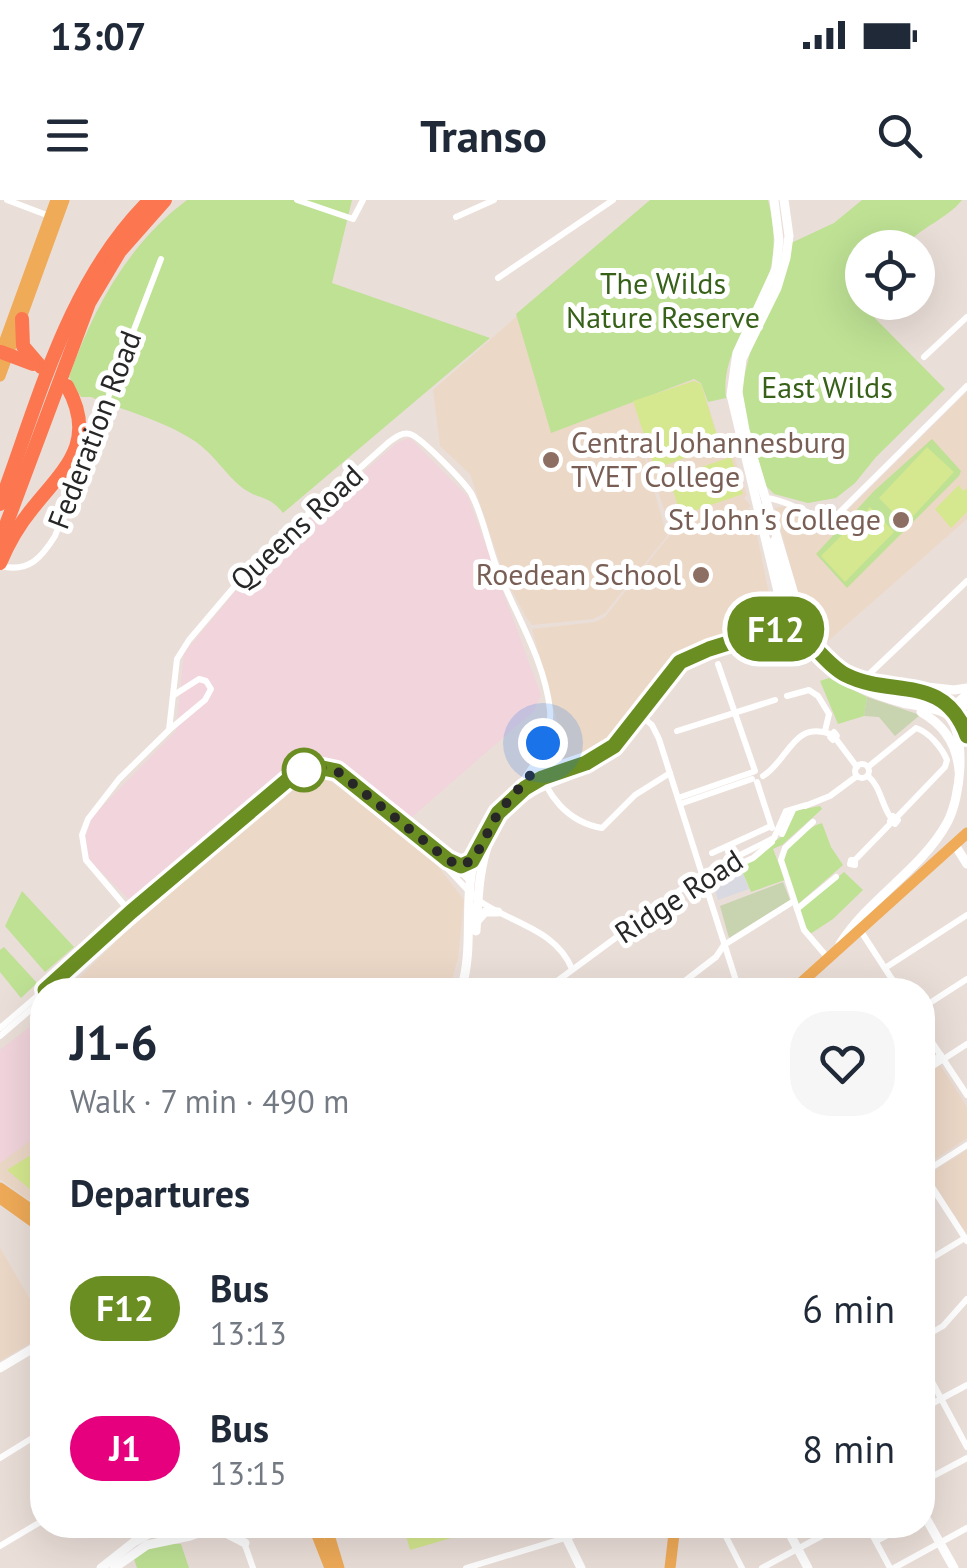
<!DOCTYPE html>
<html lang="en">
<head>
<meta charset="utf-8">
<style>
	body { margin:0; font-family:"PT Sans",sans-serif; background:#f6f6f7; color:#1f2937; height:100vh; display:flex; flex-direction:column; font-size:38px; white-space:nowrap }
	* { box-sizing:border-box; margin:0 }
	p { font-size:32px; color:#747a83 }
	.icon { flex:none; width:55px; height:55px; fill:none; stroke:currentColor; stroke-width:2; stroke-linecap:round; stroke-linejoin:round }
	.map { position:relative; flex:1; overflow:hidden }
	.side { position:absolute; left:30px; top:778px; width:905px; height:560px; display:flex; flex-direction:column; background:#fff; border-radius:40px; box-shadow:0 10px 40px #0002 }
	.side>* { flex:none }
	.badge { padding:0 20px; border-radius:32px; font-size:35px; line-height:65px }
	.fabs { position:absolute; left:845px; top:30px; display:grid; gap:20px }
	.fabs a { display:grid; place-items:center; width:90px; height:90px; border-radius:50%; background:#fff; box-shadow:0 10px 40px #0002; font-size:50px }
	.you { position:absolute; width:50px; height:50px; margin:-25px; border:8px solid #fff; border-radius:50%; background:#1a73e8; box-shadow:0 0 0 15px #1a73e833 }
	.map>.badge { position:absolute; translate:-50% -50%; box-shadow:0 0 0 5px #fff }
	h2 { padding:0 40px; font-size:38px; line-height:90px }
	.round { display:grid; place-items:center; flex:none; width:105px; height:105px; border-radius:40px; background:#f6f6f7 }
	.overview { display:flex; align-items:center; justify-content:space-between; height:170px; padding:0 40px }
	h1 { font-size:48px; font-weight:800; line-height:75px }
	ul { padding:0; list-style:none }
	li { display:flex; align-items:center; gap:30px; height:140px; padding:0 40px }
	li div { flex:1 }
	li b { display:block; font-size:38px }
	li em { font-style:normal }
	li .badge { min-width:110px; font-weight:700; text-align:center }
	.status { display:flex; justify-content:space-between; align-items:center; height:70px; padding:0 50px; background:#fff; direction:ltr }
	.status svg { height:28px; fill:currentColor }
	header { display:flex; justify-content:space-between; align-items:center; height:130px; padding:0 40px; background:#fff; font-size:45px; font-weight:800 }
	.map>svg:first-child { display:block }
	.industrial { fill:#d9d9e2 }
	.education { fill:#ecd8c7 }
	.medical { fill:#f1d4dc }
	.green { fill:#bee194 }
	.cemetery { fill:#c8d3af }
	.pitch { fill:#d5e88f }
	.lines { fill:none; stroke-linecap:round; stroke-linejoin:round }
	.street { stroke:#fff; stroke-width:6 }
	.secondary { stroke:#fff; stroke-width:9 }
	.primary { stroke:#efab58; stroke-width:11 }
	.highway { stroke:#fc7650; stroke-width:14 }
	.line-casing { stroke:#fff; stroke-width:22 }
	.line { stroke:#6b8e23; stroke-width:15 }
	.walk { stroke:#272727; stroke-width:10; stroke-dasharray:0 18 }
	.education-dot { fill:#8d6e63; stroke:#fff; stroke-width:4 }
	.stop-dot { fill:#fff; stroke:#6b8e23; stroke-width:5 }
	.labels { text-anchor:middle; stroke-width:10; stroke-linejoin:round; paint-order:stroke }
	.park-label { font-size:30px; fill:#376119; stroke:#fff }
	.street-label { font-size:30px; fill:#272727; stroke:#fff }
	.education-label { font-size:30px; fill:#785e54; stroke:#fff; text-anchor:end }
</style>
</head>
<body>
<div class="status"><b>13:07</b><svg viewBox="0 0 49 12"><path d="M0 12V9h3v3zM5 12V6h3v6zM10 12V3h3v9zM15 12V0h3v12zM26 1h20v11H26zM47 4h2v5h-2z"/></svg></div>
<header><svg class="icon" aria-label="menu" viewBox="0 0 24 24"><path d="M4 6h16M4 12h16M4 18h16"/></svg>Transo<svg class="icon" aria-label="search" viewBox="0 0 24 24"><circle cx="10" cy="10" r="6"/><path d="M15 15l6 6"/></svg></header>
<div class="map">
<svg width="967" height="1368" viewBox="0 0 967 1368">
	<rect width="100%" height="100%" fill="#eaded8"/>
	<path class="industrial" d="M740,666L749,689L718,700L711,677Z"/>
	<g class="education">
		<path d="M517,116L551,232L693,180L701,182L722,249L731,247L747,295L744,298L751,306L748,308L752,311L768,389L769,410L763,422L684,453L653,483L620,534L606,547L558,565H548L546,561L559,528L532,429L595,422L605,417L669,336V324L635,223L667,336L605,413L593,419L532,425L526,417L504,375L470,274L440,246L433,190Z"/>
		<path d="M967,192V319L820,448L802,408L775,308L786,306L825,323L840,318Z"/>
		<path d="M304,578L329,580L380,617L434,661L464,700L458,758L449,790H67L148,710Z"/>
		<path d="M42,818V1009L0,979V850Z"/>
		<path d="M940,865L967,907V938L923,967V876Z"/>
		<path d="M967,950V1034L933,982L935,970Z"/>
		<path d="M0,1048L42,1120V1136L0,1161Z"/>
	</g>
	<g class="medical">
		<path d="M410,238L468,297L541,495L534,511L412,617L359,580L320,558L292,570L246,604L133,703L89,660L85,639L92,617L176,531L184,453L260,362L398,242Z"/>
		<path d="M42,818V932L0,963V850Z"/>
	</g>
	<g class="green">
		<path d="M187,0H352L332,83L490,138L283,313C269,295 260,300 244,289C225,275 216,255 193,240C164,221 123,210 91,197H81L69,177C93,109 128,44 187,0Z"/>
		<path d="M650,0H768C774,24 776,46 770,71C758,116 720,150 726,198L708,202L701,183L694,179L551,233L516,114Z"/>
		<path d="M862,0H962C946,20 921,26 905,47L862,48V88L854,97L945,189L876,257L855,283L836,298L808,303L774,294L766,286L744,212L742,185L751,149L791,43L834,23Z"/>
		<path d="M932,239L961,271L959,276L847,388L816,354L874,291Z"/>
		<path d="M829,478L867,497L864,516L838,524L820,481Z"/>
		<path d="M820,606L822,609L782,645L773,649L785,680L751,692L740,666L781,637L794,611Z"/>
		<path d="M822,623L831,647L843,665L797,705L783,658C789,644 808,627 822,623Z"/>
		<path d="M844,672L863,690L833,719L810,734L803,722L800,709Z"/>
		<path d="M22,691L74,747L45,772L5,726Z"/>
		<path d="M4,747L37,783L21,798L0,772V750Z"/>
		<path d="M166,1344H181L189,1368H137L133,1356L142,1350Z"/>
	</g>
	<g class="cemetery">
		<path d="M867,497L920,515L895,536L879,517L864,516Z"/>
		<path d="M783,682L790,700L729,738L720,706Z"/>
	</g>
	<g class="pitch">
		<path d="M694,181L701,184L720,245L655,269L633,201Z"/>
		<path d="M927,247L954,272L905,325L879,298Z"/>
		<path d="M731,257L743,294L681,315L669,278Z"/>
		<path d="M959,285L963,291L967,288V312L951,328L935,309Z"/>
		<path d="M870,307L894,332L845,382L821,356Z"/>
		<path d="M42,948V999L7,970Z"/>
		<path d="M403,1325H470L472,1332L410,1350Z"/>
	</g>
	<g class="lines">
		<g class="street">
			<path d="M7,0L52,17"/>
			<path d="M297,0L353,19L363,0"/>
			<path d="M456,17L494,0"/>
			<path d="M498,78L613,0"/>
			<path d="M924,157L967,117"/>
			<path d="M766,298C790,299 814,323 837,315L967,186"/>
			<path d="M1,366C29,373 42,357 55,336L161,59"/>
			<path d="M718,464L755,571"/>
			<path d="M863,480L967,381"/>
			<path d="M787,496L809,490L818,496L829,514L825,531"/>
			<path d="M640,515L652,525L659,539L739,790"/>
			<path d="M169,530L205,500L211,489L206,481L199,479L174,495"/>
			<path d="M677,531L775,500"/>
			<path d="M834,532L837,536L833,540L830,537Z"/>
			<path d="M836,539L857,567"/>
			<circle cx="862" cy="571" r="7"/>
			<path d="M868,567L916,528C929,532 942,548 947,560L945,567L897,617"/>
			<path d="M763,576C789,560 793,520 831,534"/>
			<path d="M868,576C881,587 881,604 891,618"/>
			<path d="M757,582L772,628"/>
			<path d="M678,598L753,572"/>
			<path d="M680,604L752,579"/>
			<path d="M805,606L830,596L857,576"/>
			<path d="M893,616L898,620L895,624L890,621Z"/>
			<path d="M813,622L785,648L781,660L804,730L828,758"/>
			<path d="M782,634L793,610"/>
			<path d="M712,653L771,626"/>
			<path d="M851,660H855V665L850,664Z"/>
			<path d="M855,660L891,623"/>
			<path d="M705,680L753,658L772,642"/>
			<path d="M797,709L836,677"/>
			<path d="M131,713L86,660L82,635L88,619L119,579L169,530L177,459L189,440L257,360L389,242C396,237 402,232 410,234C422,238 464,282 471,293C484,318 488,347 499,373C517,417 545,462 550,510C552,528 542,545 537,562C546,595 567,622 602,628L635,595L670,573"/>
			<path d="M862,733L899,790"/>
			<path d="M885,768L967,715"/>
			<path d="M597,789V790"/>
			<path d="M45,790L286,579C296,572 309,565 322,567C354,570 445,657 471,682"/>
			<path d="M54,790L290,586C304,576 316,569 333,577C364,592 417,639 443,664C456,676 466,691 481,702C514,724 556,730 572,769"/>
			<path d="M545,790L702,674L774,638L786,611L806,605"/>
			<path d="M673,790L716,757L724,745L794,701"/>
			<path d="M875,790L892,779"/>
			<path d="M922,808L967,779"/>
			<path d="M922,827L967,895"/>
			<path d="M0,828L42,792"/>
			<path d="M0,836L42,800"/>
			<path d="M922,867L941,855"/>
			<path d="M922,873L967,844"/>
			<path d="M923,973L967,1041"/>
			<path d="M923,973L967,945"/>
			<path d="M922,1064L965,1038"/>
			<path d="M922,1138L943,1126L967,1099"/>
			<path d="M922,1163L967,1247"/>
			<path d="M922,1209L967,1185"/>
			<path d="M0,1258L42,1232"/>
			<path d="M922,1282L967,1258"/>
			<path d="M238,1325L253,1368"/>
			<path d="M720,1325L742,1368"/>
			<path d="M867,1325L890,1368"/>
			<path d="M876,1341L907,1325"/>
			<path d="M0,1346L42,1321"/>
			<path d="M466,1368L608,1325"/>
			<path d="M762,1368L842,1325"/>
			<path d="M894,1368L967,1328"/>
		</g>
		<g class="secondary">
			<path d="M774,0L779,40L776,69L737,153L731,195L780,400C803,463 841,486 903,503C916,506 937,507 948,515C967,537 961,597 947,623C921,670 869,698 840,744"/>
			<path d="M784,0L789,36L786,58L777,88L742,159L738,192L745,230L805,431C842,515 939,456 967,536"/>
			<path d="M774,341L792,413L791,422"/>
			<path d="M760,432L774,419L775,399"/>
			<path d="M918,486L954,490L967,488"/>
			<path d="M921,512C944,525 957,544 959,571"/>
			<path d="M948,512L967,494"/>
			<path d="M953,516L967,503"/>
			<path d="M521,586L537,562"/>
			<path d="M955,645L967,664"/>
			<path d="M448,660L461,666L474,659"/>
			<path d="M477,721L485,712H498"/>
			<path d="M476,731C480,665 480,611 553,582C578,572 601,565 622,546"/>
			<path d="M461,790C476,743 460,691 479,646C514,561 571,590 621,539C645,515 656,473 688,457C715,444 761,430 791,425"/>
			<path d="M0,1168L42,1143"/>
			<path d="M922,1311L954,1368"/>
			<path d="M560,1325L581,1368"/>
			<path d="M785,1325L808,1368"/>
			<path d="M216,1328L245,1343"/>
			<path d="M101,1368L134,1342L165,1325"/>
			<path d="M114,1368L147,1345L190,1336L222,1325"/>
		</g>
		<g class="primary">
			<path d="M0,154L56,0"/>
			<path d="M0,176L64,0"/>
			<path d="M793,790L967,633"/>
			<path d="M0,988L42,1017"/>
			<path d="M0,998L42,1028"/>
			<path d="M313,1325L330,1368"/>
			<path d="M326,1325L339,1368"/>
			<path d="M670,1368L675,1325"/>
		</g>
		<g class="highway">
			<path d="M22,119L23,146L41,167"/>
			<path d="M1,152L33,164"/>
			<path d="M0,304C39,200 68,81 150,0"/>
			<path d="M0,341L89,103L120,51L165,0"/>
			<path d="M0,363C8,344 18,326 32,309C65,268 98,242 67,186"/>
		</g>
	</g>
	<g class="lines">
		<defs>
			<path id="line" d="M45,790L131,712L297,572L318,567L337,571L448,660L461,666L472,661L498,613L525,588L542,578L586,563L614,546L680,462L709,449L786,425C802,427 825,465 846,475C892,498 944,473 967,536"/>
		</defs>
		<use href="#line" class="line-casing"/>
		<use href="#line" class="line"/>
		<path class="walk" d="M304,570L318,567L337,571L448,660L461,666L474,659L498,613L533,572L543,543"/>
	</g>
	<g class="education-dot">
		<circle cx="551" cy="260" r="10"/>
		<circle cx="901" cy="320" r="10"/>
		<circle cx="701" cy="375" r="10"/>
	</g>
	<circle class="stop-dot" cx="304" cy="570" r="20"/>
	<g class="labels">
		<g class="park-label">
			<text x="663" y="94">The Wilds<tspan x="663" dy="34">Nature Reserve</tspan></text>
			<text x="827" y="198">East Wilds</text>
		</g>
		<g class="street-label">
			<text transform="translate(95 230) rotate(-69)" y="10">Federation Road</text>
			<text transform="translate(297 328) rotate(-43)" y="10">Queens Road</text>
			<text transform="translate(679 697) rotate(-33)" y="10">Ridge Road</text>
		</g>
		<g class="education-label">
			<text x="571" y="253" text-anchor="start">Central Johannesburg<tspan x="571" dy="34">TVET College</tspan></text>
			<text x="881" y="330">St John's College</text>
			<text x="681" y="385">Roedean School</text>
		</g>
	</g>
</svg>
<div class="fabs">
<a><svg class="icon" aria-label="locate" viewBox="0 0 24 24"><circle cx="12" cy="12" r="6"/><path d="M12 2v4M12 18v4M2 12h4M18 12h4"/></svg></a>
</div>
<div class="you" style="left:543px;top:543px"></div>
<b class="badge" style="left:776px;top:429px;background:#6b8e23;color:#fff">F12</b>
<section class="side">
<div class="overview"><div><h1>J1-6</h1><p>Walk · 7 min · 490 m</p></div><a class="round"><svg class="icon" aria-label="heart" viewBox="0 0 24 24"><path d="M12 20l-8-8c-3-5 5-10 8-4 3-6 11-1 8 4z"/></svg></a></div>
<h2>Departures</h2>
<ul>
<li><span class="badge" style="background:#6b8e23;color:#fff">F12</span><div><b>Bus</b><p>13:13</p></div><em>6 min</em></li>
<li><span class="badge" style="background:#e6007e;color:#fff">J1</span><div><b>Bus</b><p>13:15</p></div><em>8 min</em></li>
</ul>
</section>
</div>
</body>
</html>
